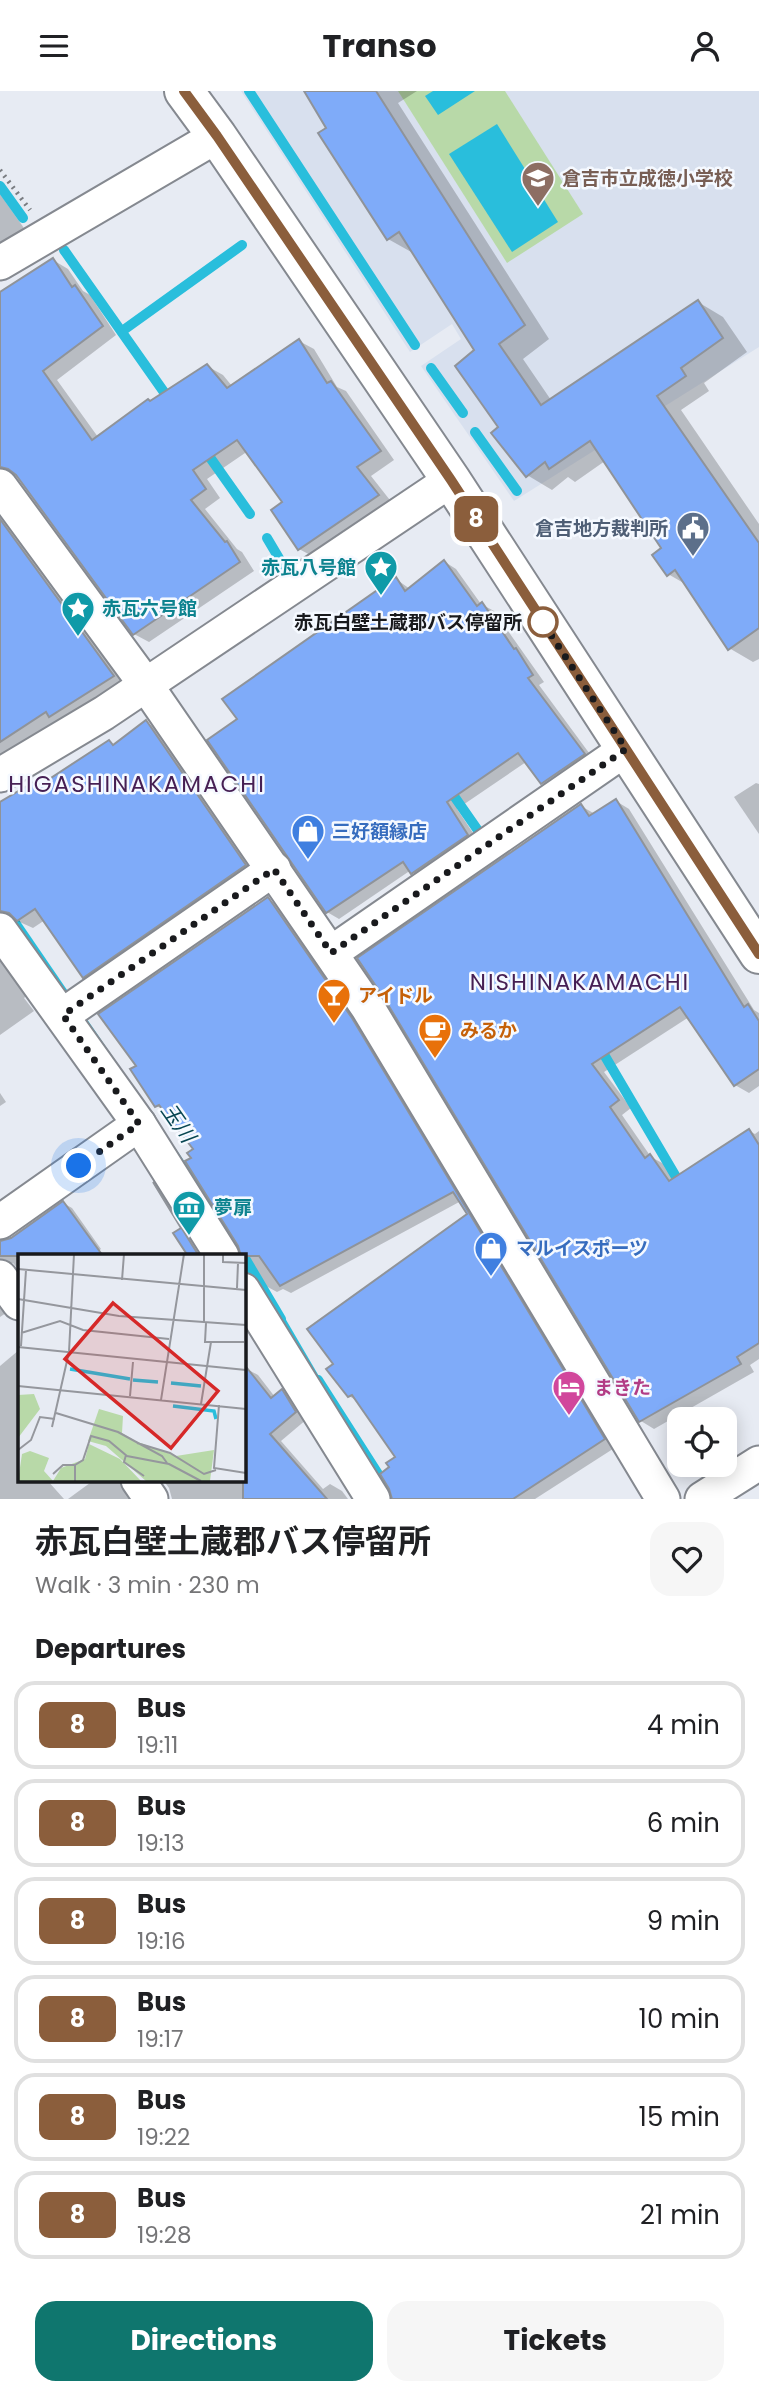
<!DOCTYPE html>
<html lang="en">
<head>
<meta charset="utf-8">
<style>
	body { margin:0; font-family:Poppins,"Noto Sans JP",sans-serif; background:#f6f6f6; color:#202124; height:100vh; display:flex; flex-direction:column; font-size:26px; white-space:nowrap }
	* { box-sizing:border-box; margin:0 }
	p { font-size:23px; color:#757577 }
	.icon { flex:none; width:38px; height:38px; fill:none; stroke:currentColor; stroke-width:2; stroke-linecap:round; stroke-linejoin:round }
	.map { position:relative; height:1408px; overflow:hidden }
	.side { display:flex; flex-direction:column; background:#fff; flex:1 }
	.side>* { flex:none }
	.badge { padding:0 14px; border-radius:10px; font-size:24px; line-height:46px }
	.buttons { position:absolute; left:667px; top:1316px; display:grid; gap:14px }
	.buttons a { display:grid; place-items:center; width:70px; height:70px; border-radius:14px; background:#fff; box-shadow:0 4px 18px #0003; font-size:35px }
	.you { position:absolute; width:35px; height:35px; margin:-18px; border:5px solid #fff; border-radius:50%; background:#1a73e8; box-shadow:0 0 0 10px #1a73e833 }
	.map>.badge { position:absolute; translate:-50% -50%; box-shadow:0 0 0 4px #fff }
	h2 { padding:0 35px; font-size:26px; line-height:63px }
	.round { display:grid; place-items:center; flex:none; width:74px; height:74px; border-radius:21px; background:#f6f6f6 }
	.head { display:flex; align-items:center; justify-content:space-between; height:119px; padding:0 35px }
	h1 { font-size:33px; font-weight:700; line-height:52px }
	.cta { display:flex; gap:14px; margin-top:auto; padding:14px 35px }
	.cta a { flex:1; height:80px; border-radius:21px; background:#0f766e; color:#fff; font-size:28px; font-weight:700; line-height:80px; text-align:center }
	.cta a+a { background:#f6f6f6; color:#202124 }
	ul { padding:0; list-style:none }
	li { display:flex; align-items:center; gap:21px; height:88px; margin:0 14px 10px; padding:0 21px; border:4px solid #e0e0e0; border-radius:21px }
	li div { flex:1 }
	li b { display:block; font-size:26px }
	li em { font-style:normal }
	li .badge { min-width:77px; font-weight:700; text-align:center }
	header { display:flex; justify-content:space-between; align-items:center; height:91px; padding:0 35px; background:#fff; font-size:32px; font-weight:700 }
	.map>svg:first-child { display:block }
	.built { fill:#d8e0ee }
	.green { fill:#b8d9a8 }
	.water { fill:#29bedc }
	.shadow { fill:#0003 }
	.lines { fill:none; stroke-linecap:round; stroke-linejoin:round }
	.stream { stroke:#29bedc; stroke-width:10 }
	.building { fill:#7fabf9; stroke:#8f9399; stroke-width:2 }
	.minor-casing { stroke:#858990; stroke-width:37 }
	.major-casing { stroke:#858990; stroke-width:42 }
	.path { stroke:#7a7d82; stroke-width:4.5; stroke-dasharray:2 5; stroke-linecap:butt }
	.minor { stroke:#fff; stroke-width:33 }
	.major { stroke:#fff; stroke-width:38 }
	.line-casing { stroke:#fff; stroke-width:16 }
	.line { stroke:#8b5e3c; stroke-width:10 }
	.walk { stroke:#191a1d; stroke-width:7; stroke-dasharray:0 12.6 }
	.stop-dot { fill:#fff; stroke:#8b5e3c; stroke-width:3.5 }
	.labels { text-anchor:middle; stroke-width:5; stroke-linejoin:round; paint-order:stroke }
	.education-label { font-size:19px; font-weight:bold; fill:#785e54; stroke:#f5f9ff; text-anchor:start }
	.service-label { font-size:19px; font-weight:bold; fill:#4e5e75; stroke:#f5f9ff; text-anchor:end }
	.culture-label { font-size:19px; font-weight:bold; fill:#0d838f; stroke:#f5f9ff; text-anchor:start }
	.stop-label { font-size:19px; font-weight:bold; fill:#191a1d; stroke:#f5f9ff; text-anchor:end }
	.shop-label { font-size:19px; font-weight:bold; fill:#366cbe; stroke:#f5f9ff; text-anchor:start }
	.food-label { font-size:19px; font-weight:bold; fill:#c56008; stroke:#f5f9ff; text-anchor:start }
	.hotel-label { font-size:19px; font-weight:bold; fill:#b23c85; stroke:#f5f9ff; text-anchor:start }
	.water-label { font-size:21px; font-style:italic; fill:#074652; stroke:#f5f9ff }
	.quarter-label { font-size:23px; letter-spacing:2px; fill:#461f54; stroke:#f5f9ff }
	.inset-river { fill:none; stroke:#29bedc; stroke-width:3.5 }
	.inset-road { fill:none; stroke:#95979d; stroke-width:2 }
	.view { fill:#d62828; fill-opacity:0.15; stroke:#d62828; stroke-width:3.5 }
	.inset-edge { fill:none; stroke:#191a1d; stroke-width:3.5 }
</style>
</head>
<body>
<header><svg class="icon" aria-label="menu" viewBox="0 0 24 24"><path d="M4 6h16M4 12h16M4 18h16"/></svg>Transo<svg class="icon" aria-label="person" viewBox="0 0 24 24"><circle cx="12" cy="8" r="4"/><path d="M4 21q1-7 8-7t8 7"/></svg></header>
<div class="map">
<svg width="759" height="1408" viewBox="0 0 759 1408">
	<rect width="100%" height="100%" fill="#e7ebf3"/>
	<path class="built" d="M241,0H759V256L514,410L421,275L461,248L452,233L410,261Z"/>
	<path class="green" d="M398,0H505L583,123L507,172Z"/>
	<g class="water">
		<path d="M433,0H475L438,24L425,5Z"/>
		<path d="M497,33L558,131L512,161L449,63Z"/>
		<path d="M0,801L232,1140L228,1144L0,816Z"/>
		<path d="M278,1215L320,1287L316,1290L273,1218Z"/>
	</g>
	<g class="shadow">
		<path d="M306,0H417L398,12L549,248L523,268L551,309L698,211L723,226L747,261L704,292L709,300L681,319L759,433V568L753,571L729,557L687,494L668,483L663,458L605,370L575,391L568,386L552,399L527,384L500,337L477,260L413,162L388,148L329,38Z"/>
		<path d="M0,103L26,140L0,157Z"/>
		<path d="M53,169L68,178L83,200L90,204L116,244L57,289L98,346L207,275L223,284L232,295L299,250L314,258L337,296L346,300L394,369L371,385L393,413L314,466L299,458L285,412L248,360L207,388L220,407L205,418L237,458L242,461L254,480L149,551L134,543L18,384L3,388L0,392V202Z"/>
		<path d="M0,418L127,594L0,669Z"/>
		<path d="M445,471L456,478L481,513L494,520L544,591L539,594L595,670L554,699L542,692L526,671L457,718L479,751L424,789L411,779L339,828L327,821L240,628L396,488L410,498Z"/>
		<path d="M146,631L161,640L260,783L99,894L84,886L45,829L33,837L13,828L3,832L0,836V713L37,691L43,694L109,651L115,655Z"/>
		<path d="M756,692L759,693V743L734,706Z"/>
		<path d="M616,710L629,718L754,919L759,922V995L749,1002L735,994L689,926L604,981L631,1017L622,1024L651,1066L664,1073L674,1089L749,1040L755,1043L759,1040V1268L750,1274L754,1281L654,1338L641,1330L386,906L581,715L595,723Z"/>
		<path d="M268,808L280,815L364,936L616,1356L535,1408H394L392,1377L397,1366L359,1311L349,1305L469,1123L461,1110L291,1202L283,1198L277,1201L264,1194L258,1186L243,1191V1165L193,1067L195,1058L167,1021L157,1015L138,975Z"/>
		<path d="M0,862L29,903L24,907L34,920L0,944Z"/>
		<path d="M0,1002L6,1011L0,1015Z"/>
		<path d="M156,1095L165,1100L206,1165H190L175,1142L183,1137Z"/>
		<path d="M63,1112L72,1117L101,1158L91,1165H19V1179L13,1172L0,1174V1151L12,1148Z"/>
		<path d="M0,1212L6,1222L0,1226Z"/>
		<path d="M19,1259V1389H47L64,1408H0V1275Z"/>
		<path d="M245,1277L258,1284L275,1306L282,1300L294,1307L307,1328L281,1350L323,1398L330,1393L342,1400L348,1408H172L169,1397L163,1389H243Z"/>
		<path d="M94,1389H132L134,1408H68Z"/>
	</g>
	<g class="lines">
		<g class="stream">
			<path d="M249,0L415,254"/>
			<path d="M0,95L23,127"/>
			<path d="M64,159L171,311"/>
			<path d="M125,238L242,154"/>
			<path d="M431,277L463,322"/>
			<path d="M475,341L517,400"/>
			<path d="M204,358L250,423"/>
			<path d="M267,447L283,474"/>
			<path d="M447,695L477,738"/>
			<path d="M599,955L682,1096"/>
			<path d="M230,1142L281,1228"/>
			<path d="M318,1289L394,1408"/>
		</g>
	</g>
	<g class="building">
		<path d="M304,0H376L525,234L499,253L541,314L698,209L723,247L681,277L686,285L657,305L759,452V537L728,559L675,479L667,485L652,464L661,457L590,350L549,378L545,371L526,386L491,342L498,336L455,275L474,259L399,141L387,149L318,42L326,37Z"/>
		<path d="M53,167L72,196L75,194L103,235L43,280L92,349L148,308L150,310L207,273L227,297L299,248L327,292L331,290L381,360L357,376L379,404L298,459L271,419L282,411L237,349L193,379L206,398L191,409L225,451L227,450L240,471L133,544L16,384L8,378L0,376V201Z"/>
		<path d="M0,428L114,585L49,626L46,621L0,651Z"/>
		<path d="M444,469L477,515L482,511L514,558L516,557L533,584L528,587L585,663L541,693L518,662L447,711L468,744L411,783L403,771L326,822L207,649L237,628L222,608L396,486L405,500Z"/>
		<path d="M146,629L246,774L83,887L35,818L17,830L9,822L0,820V711L37,689L40,694L109,649L113,654Z"/>
		<path d="M616,708L744,916L748,913L759,930V978L734,995L680,916L592,973L619,1009L610,1016L645,1067L650,1063L669,1090L749,1038L759,1054V1252L737,1266L741,1273L639,1331L384,907L357,867L581,713L589,725Z"/>
		<path d="M268,806L352,927L605,1348L513,1408H392L389,1398L380,1383L389,1376L386,1372L395,1366L352,1304L348,1306L326,1278L333,1273L307,1238L467,1123L453,1101L280,1195L259,1165H241L238,1155L185,1070L191,1067L187,1062L193,1058L159,1014L155,1016L130,978L136,975L98,923Z"/>
		<path d="M153,1091L199,1165H188L173,1142L181,1137Z"/>
		<path d="M63,1110L103,1165H0V1150L11,1147Z"/>
		<path d="M243,1272L271,1307L282,1298L296,1321L270,1343L327,1408H243Z"/>
	</g>
	<g class="lines">
		<defs>
			<g id="minor">
				<path d="M0,172L217,45"/>
				<path d="M0,395L146,594L368,917L663,1408"/>
				<path d="M0,684L104,622L451,389"/>
				<path d="M0,839L139,1033L222,1165"/>
				<path d="M331,862L626,658"/>
				<path d="M63,924L274,778"/>
				<path d="M0,1131L139,1033"/>
				<path d="M0,1186L19,1212"/>
				<path d="M243,1199L373,1408"/>
				<path d="M138,1389L151,1408"/>
				<path d="M702,1408L759,1372"/>
			</g>
			<path id="major" d="M184,0L217,45L451,389L759,863"/>
		</defs>
		<use href="#minor" class="minor-casing"/>
		<use href="#major" class="major-casing"/>
		<path class="path" d="M0,79L30,119"/>
		<use href="#minor" class="minor"/>
		<use href="#major" class="major"/>
	</g>
	<g class="lines">
		<defs>
			<path id="line" d="M184,0L217,45L451,389L759,863"/>
		</defs>
		<use href="#line" class="line-casing"/>
		<use href="#line" class="line"/>
		<path class="walk" d="M79,1075L139,1033L63,924L274,778L331,862L626,658L538,524L543,531"/>
	</g>
	<defs>
		<symbol id="school-pin" viewBox="-11 -11 22 30"><path d="M0 17L-7.5 6A9.5 9.5 0 1 1 7.5 6Z" fill="#8d6e63" stroke="#f5f9ff"/><path d="M0-5L7-2L0 1L-7-2ZM-4 1L0 2.5L4 1V4Q0 6-4 4Z" fill="#fff"/></symbol>
		<symbol id="civic-pin" viewBox="-11 -11 22 30"><path d="M0 17L-7.5 6A9.5 9.5 0 1 1 7.5 6Z" fill="#5c6f8a" stroke="#f5f9ff"/><path d="M-.6-6.5H3V-4.5H.6V-3L4-1V1h2V6H-6V1h2V-1L-.6-3ZM-1.2 2.5V6h2.4V2.5Z" fill="#fff"/></symbol>
		<symbol id="sight-pin" viewBox="-11 -11 22 30"><path d="M0 17L-7.5 6A9.5 9.5 0 1 1 7.5 6Z" fill="#0f9aa8" stroke="#f5f9ff"/><path d="M0-6L1.8-2.2L6-1.7L2.9 1.2L3.7 5.4L0 3.3L-3.7 5.4L-2.9 1.2L-6-1.7L-1.8-2.2Z" fill="#fff"/></symbol>
		<symbol id="shop-pin" viewBox="-11 -11 22 30"><path d="M0 17L-7.5 6A9.5 9.5 0 1 1 7.5 6Z" fill="#3f7fe0" stroke="#f5f9ff"/><path d="M-5-2.5h2.3a2.7 3.5 0 0 1 5.4 0H5L5.5 6h-11ZM-1.5-2.5h3a1.5 2.3 0 0 0-3 0Z" fill="#fff"/></symbol>
		<symbol id="bar-pin" viewBox="-11 -11 22 30"><path d="M0 17L-7.5 6A9.5 9.5 0 1 1 7.5 6Z" fill="#e8710a" stroke="#f5f9ff"/><path d="M-6-5H6L.8 .8V4.5H3.5V6h-7V4.5H-.8V.8Z" fill="#fff"/></symbol>
		<symbol id="cafe-pin" viewBox="-11 -11 22 30"><path d="M0 17L-7.5 6A9.5 9.5 0 1 1 7.5 6Z" fill="#e8710a" stroke="#f5f9ff"/><path d="M-5.5-4.5H6V0H3Q3 3.5 0 3.5H-2.5Q-5.5 3.5-5.5 0ZM3-3.2v2h1.7v-2ZM-6 4.5H4V6H-6Z" fill="#fff"/></symbol>
		<symbol id="museum-pin" viewBox="-11 -11 22 30"><path d="M0 17L-7.5 6A9.5 9.5 0 1 1 7.5 6Z" fill="#0f9aa8" stroke="#f5f9ff"/><path d="M0-6L6-3V-2H-6V-3ZM-5-1h2V3h-2ZM-1-1h2V3h-2ZM3-1h2V3H3ZM-6 4H6V6H-6Z" fill="#fff"/></symbol>
		<symbol id="hotel-pin" viewBox="-11 -11 22 30"><path d="M0 17L-7.5 6A9.5 9.5 0 1 1 7.5 6Z" fill="#d1479c" stroke="#f5f9ff"/><path d="M-6-4.5h1.5V1H6V5H4.5V3h-9V5H-6ZM-4 0a1.8 1.8 0 1 1 3.6 0ZM.5 0V-2.5h3Q6-2.5 6 0Z" fill="#fff"/></symbol>
	</defs>
	<g fill-rule="evenodd">
		<use href="#school-pin" x="519" y="68" width="38" height="52"/>
		<use href="#civic-pin" x="674" y="418" width="38" height="52"/>
		<use href="#sight-pin" x="362" y="457" width="38" height="52"/>
		<use href="#sight-pin" x="59" y="498" width="38" height="52"/>
		<use href="#shop-pin" x="289" y="721" width="38" height="52"/>
		<use href="#bar-pin" x="315" y="885" width="38" height="52"/>
		<use href="#cafe-pin" x="416" y="920" width="38" height="52"/>
		<use href="#museum-pin" x="170" y="1097" width="38" height="52"/>
		<use href="#shop-pin" x="472" y="1138" width="38" height="52"/>
		<use href="#hotel-pin" x="550" y="1277" width="38" height="52"/>
	</g>
	<circle class="stop-dot" cx="543" cy="531" r="14"/>
	<g class="labels">
		<g class="education-label">
			<text x="562" y="94">倉吉市立成徳小学校</text>
		</g>
		<g class="service-label">
			<text x="668" y="444">倉吉地方裁判所</text>
		</g>
		<g class="culture-label">
			<text x="356" y="483" text-anchor="end">赤瓦八号館</text>
			<text x="102" y="524">赤瓦六号館</text>
			<text x="214" y="1123">夢扉</text>
		</g>
		<g class="stop-label">
			<text x="522" y="538">赤瓦白壁土蔵郡バス停留所</text>
		</g>
		<g class="shop-label">
			<text x="332" y="747">三好額縁店</text>
			<text x="516" y="1164">マルイスポーツ</text>
		</g>
		<g class="food-label">
			<text x="358" y="911">アイドル</text>
			<text x="460" y="946">みるか</text>
		</g>
		<g class="hotel-label">
			<text x="594" y="1303">まきた</text>
		</g>
		<g class="water-label">
			<text transform="translate(178 1032) rotate(55)" y="7">玉川</text>
		</g>
		<g class="quarter-label">
			<text x="137" y="701">HIGASHINAKAMACHI</text>
			<text x="580" y="899">NISHINAKAMACHI</text>
		</g>
	</g>
	<g transform="translate(18 1163)">
		<rect width="228" height="228" fill="#e7ebf3"/>
		<path d="M16,140L22,155L0,184V141ZM81,155L105,162L104,179L117,187L158,202L196,196L192,227H128L88,192L70,187ZM71,190L102,205L123,227H0L4,200L12,197L31,204L26,217L35,227L43,214L67,205Z" fill="#b8d9a8"/>
		<path class="inset-river" d="M52,115L112,125M115,126L140,128M153,129L183,132M155,152L196,157L198,165"/>
		<path class="inset-road" d="M186,0V68M205,0V8L228,9M0,15L228,36M104,26L106,0M219,34L220,9M0,45L101,62L228,71M188,69L187,88H226M3,79L42,67L65,76L151,85M3,92L8,16M0,93L228,116M0,132L228,155M112,142L115,108M143,146L166,0M183,150L193,88M201,151L196,214L228,219M38,159L100,178L144,202L149,209M34,173L51,98L56,0M119,189L152,199L186,220L198,216M0,196L13,186L22,163L37,165M108,201L106,208L126,222M35,220L45,211H57M57,227V211L65,206L73,182L91,187L109,202L151,210L183,227"/>
		<path class="view" d="M95,49L200,137L153,194L47,105Z"/>
		<rect width="228" height="228" class="inset-edge"/>
	</g>
</svg>
<div class="buttons">
<a><svg class="icon" aria-label="locate" viewBox="0 0 24 24"><circle cx="12" cy="12" r="6"/><path d="M12 2v4M12 18v4M2 12h4M18 12h4"/></svg></a>
</div>
<div class="you" style="left:79px;top:1075px"></div>
<b class="badge" style="left:476px;top:428px;background:#8b5e3c;color:#fff">8</b>
</div>
<section class="side">
<div class="head"><div><h1>赤瓦白壁土蔵郡バス停留所</h1><p>Walk · 3 min · 230 m</p></div><a class="round"><svg class="icon" aria-label="heart" viewBox="0 0 24 24"><path d="M12 20l-8-8c-3-5 5-10 8-4 3-6 11-1 8 4z"/></svg></a></div>
<h2>Departures</h2>
<ul>
<li><span class="badge" style="background:#8b5e3c;color:#fff">8</span><div><b>Bus</b><p>19:11</p></div><em>4 min</em></li>
<li><span class="badge" style="background:#8b5e3c;color:#fff">8</span><div><b>Bus</b><p>19:13</p></div><em>6 min</em></li>
<li><span class="badge" style="background:#8b5e3c;color:#fff">8</span><div><b>Bus</b><p>19:16</p></div><em>9 min</em></li>
<li><span class="badge" style="background:#8b5e3c;color:#fff">8</span><div><b>Bus</b><p>19:17</p></div><em>10 min</em></li>
<li><span class="badge" style="background:#8b5e3c;color:#fff">8</span><div><b>Bus</b><p>19:22</p></div><em>15 min</em></li>
<li><span class="badge" style="background:#8b5e3c;color:#fff">8</span><div><b>Bus</b><p>19:28</p></div><em>21 min</em></li>
</ul>
<div class="cta"><a>Directions</a><a>Tickets</a></div>
</section>
</body>
</html>
